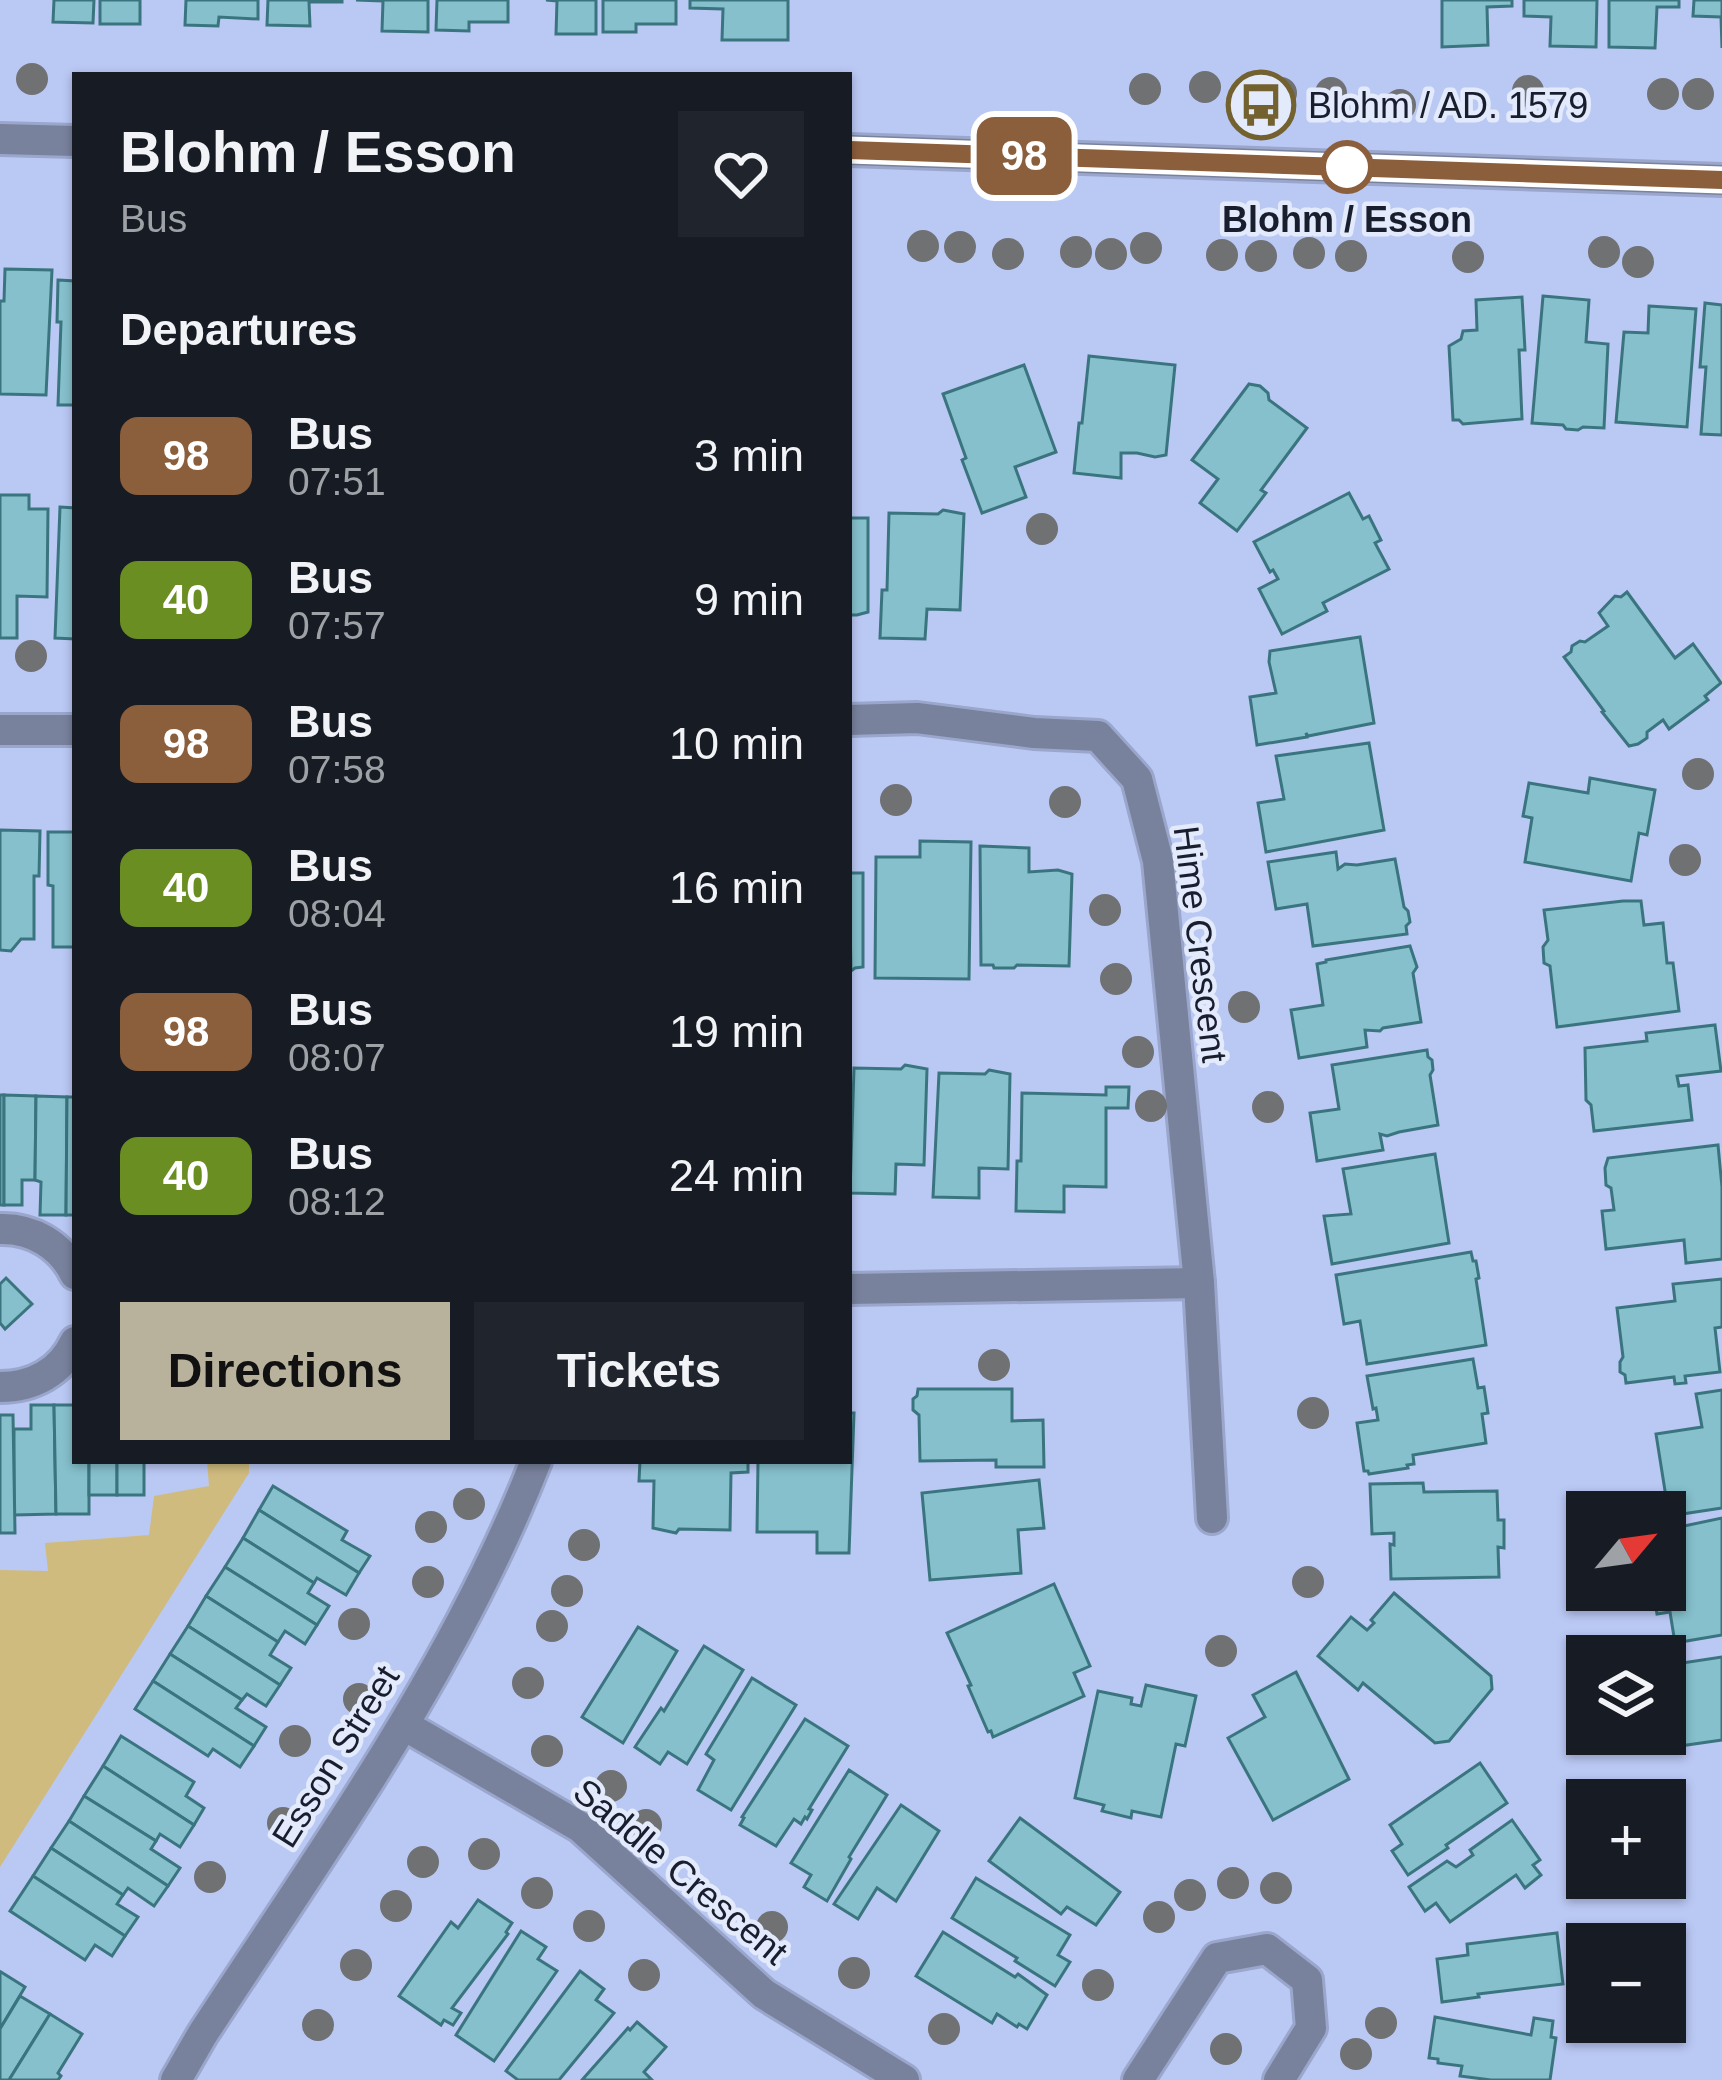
<!DOCTYPE html>
<html lang="en">
<head>
<meta charset="utf-8">
<style>
	body { margin:0; font-family:Helvetica,sans-serif; background:#20242c; color:#f1f3f6; height:100vh; display:flex; flex-direction:column; font-size:45px; white-space:nowrap }
	* { box-sizing:border-box; margin:0 }
	p { font-size:39px; color:#9ea1a6 }
	.icon { flex:none; width:66px; height:66px; fill:none; stroke:currentColor; stroke-width:2; stroke-linecap:round; stroke-linejoin:round }
	.map { position:relative; flex:1; overflow:hidden }
	.panel { position:absolute; left:72px; top:72px; width:780px; height:1392px; display:flex; flex-direction:column; background:#171b24; border-radius:0px; box-shadow:0 3px 9px #0004 }
	.panel>* { flex:none }
	.badge { padding:0 24px; border-radius:18px; font-size:42px; line-height:78px }
	.needle { width:78px; rotate:61deg }
	.tools { position:absolute; left:1566px; top:1491px; display:grid; gap:24px }
	.tools a { display:grid; place-items:center; width:120px; height:120px; border-radius:0px; background:#171b24; box-shadow:0 3px 9px #0004; font-size:60px }
	.map>.badge { position:absolute; translate:-50% -50%; box-shadow:0 0 0 6px #fff }
	h2 { padding:0 48px; font-size:45px; line-height:108px }
	.round { display:grid; place-items:center; flex:none; width:126px; height:126px; border-radius:0px; background:#20242c }
	.head { display:flex; align-items:center; justify-content:space-between; height:204px; padding:0 48px }
	h1 { font-size:57px; font-weight:600; line-height:90px }
	.cta { display:flex; gap:24px; margin-top:auto; padding:24px 48px }
	.cta a { flex:1; height:138px; border-radius:0px; background:#b8b29d; color:#111; font-size:48px; font-weight:600; line-height:138px; text-align:center }
	.cta a+a { background:#20242c; color:#f1f3f6 }
	ul { padding:0; list-style:none }
	li { display:flex; align-items:center; gap:36px; height:144px; padding:0 48px }
	li div { flex:1 }
	li b { display:block; font-size:45px }
	li em { font-style:normal }
	li .badge { min-width:132px; font-weight:700; text-align:center }
	.map>svg:first-child { display:block }
	.green { fill:#d0bb7f }
	.building { fill:#85c0cc; stroke:#3a757f; stroke-width:3 }
	.lines { fill:none; stroke-linecap:round; stroke-linejoin:round }
	.minor-casing { stroke:#9aa6cc; stroke-width:36 }
	.minor { stroke:#79829d; stroke-width:30 }
	.tree { fill:#707173 }
	.line-casing { stroke:#fff; stroke-width:27 }
	.line { stroke:#8b5e3c; stroke-width:18 }
	.stop-dot { fill:#fff; stroke:#8b5e3c; stroke-width:6 }
	.labels { text-anchor:middle; stroke-width:9; stroke-linejoin:round; paint-order:stroke }
	.poi-label { font-size:36px; fill:#191e2e; stroke:#e3eafc; text-anchor:start }
	.stop-label { font-size:36px; font-weight:bold; fill:#191e2e; stroke:#e3eafc }
	.street-label { font-size:36px; fill:#191e2e; stroke:#e3eafc }
</style>
</head>
<body>
<div class="map">
<svg width="1722" height="2080" viewBox="0 0 1722 2080">
	<rect width="100%" height="100%" fill="#bac8f4"/>
	<path class="green" d="M207,1461H249V1473L0,1867V1570L48,1571L45,1543L149,1535L154,1496L209,1486Z"/>
	<g class="building">
		<path d="M54,0H94L93,23L53,22Z"/>
		<rect x="100" y="0" width="40" height="24"/>
		<path d="M186,0H258V19L219,17L218,26L185,25Z"/>
		<path d="M268,0H342V2H309L310,26L267,25Z"/>
		<path d="M356,0H428V32L382,31L383,1Z"/>
		<path d="M437,0H508V22H469V31L436,30Z"/>
		<path d="M546,0H596V34H556L557,1Z"/>
		<path d="M603,0H676V24H636V32H603Z"/>
		<path d="M690,0H788V40H722L723,9L690,8Z"/>
		<path d="M1442,0H1512V6L1487,7L1488,45L1442,47Z"/>
		<path d="M1524,0H1597L1596,47L1550,46L1551,17L1524,16Z"/>
		<path d="M1609,0H1679V7H1657L1655,48L1609,47Z"/>
		<path d="M1694,0H1722V48L1721,17L1693,16Z"/>
		<path d="M5,269L52,270L46,395L0,394V301H4Z"/>
		<path d="M58,280L75,281V405H58L61,322H57Z"/>
		<path d="M1543,296L1589,300L1586,342L1608,344L1604,428L1583,427L1578,430L1566,429L1563,425L1532,423Z"/>
		<path d="M1522,297L1525,350H1519L1522,419L1463,424L1459,420H1453L1449,346L1461,339L1463,331L1477,330L1476,300Z"/>
		<path d="M1705,303L1722,305V435L1701,434L1706,367H1700Z"/>
		<path d="M1649,306L1696,309L1687,427L1616,422L1624,332L1648,333Z"/>
		<path d="M1089,356L1175,365L1166,455L1155,457L1137,453H1121V478L1074,473L1079,423H1082Z"/>
		<path d="M1024,365L1056,452L1015,467L1026,497L982,513L962,460L966,458L943,394Z"/>
		<path d="M1249,384L1260,386L1268,393L1269,400L1307,428L1261,490L1266,493L1237,531L1200,503L1218,479L1192,460Z"/>
		<path d="M1349,493L1363,519L1369,516L1381,540L1375,543L1389,569L1323,603L1327,611L1282,634L1259,589L1278,579L1273,570L1270,572L1254,542Z"/>
		<path d="M0,495H29V509H48L47,597L17,596V638H0Z"/>
		<path d="M60,507L75,508V639L55,638Z"/>
		<path d="M943,510L964,514L960,610L927,609L925,639L880,638L882,590H887L889,513L938,514Z"/>
		<path d="M849,518H868V612L857,615H849Z"/>
		<path d="M1627,592L1675,658L1693,644L1721,683L1705,696L1708,700L1669,729L1663,720L1647,732V738L1638,744L1629,746L1602,712L1604,711L1564,657L1571,652L1572,646L1580,641L1585,642L1608,626L1599,613L1615,596L1621,597Z"/>
		<path d="M1360,637L1374,723L1308,736L1306,733L1307,737L1257,745L1250,697L1276,693L1269,662L1270,651Z"/>
		<path d="M1369,743L1384,830L1266,852L1258,803L1284,799L1276,756Z"/>
		<path d="M1590,778L1655,790L1647,835L1639,833L1631,881L1525,862L1532,818L1523,816L1529,783L1588,793Z"/>
		<path d="M0,830L40,831L39,876H34V939H21L11,951L0,950Z"/>
		<path d="M48,832H75V947H53V886L48,885Z"/>
		<path d="M920,841L971,842L969,979L875,978L876,857H920Z"/>
		<path d="M980,846L1029,848V872L1058,870L1072,874L1069,966L1017,965L1014,968H994L993,965H981Z"/>
		<path d="M1336,852L1338,869L1345,864L1357,865L1395,859L1404,907L1408,911L1410,922L1406,926L1407,934L1313,946L1307,904L1276,909L1268,862Z"/>
		<path d="M849,873H863V967L855,968L851,971Z"/>
		<path d="M1623,901H1641L1644,925L1663,923L1667,963H1673L1679,1011L1557,1027L1550,966L1544,963L1543,947L1548,940L1544,910Z"/>
		<path d="M1410,946L1417,967L1413,973L1421,1022L1383,1028L1380,1031L1365,1030L1367,1047L1299,1058L1291,1010L1323,1005L1317,964L1326,962V960Z"/>
		<path d="M1715,1025L1721,1071L1677,1076L1679,1086L1688,1085L1692,1120L1594,1131L1591,1105L1586,1100L1585,1048L1647,1041L1646,1033Z"/>
		<path d="M1427,1050L1428,1057L1432,1060L1433,1070L1430,1075L1438,1125L1399,1132L1387,1136L1380,1134L1383,1150L1317,1161L1310,1113L1339,1109L1332,1065Z"/>
		<path d="M905,1065L927,1069L924,1165L896,1164L895,1194L850,1193L854,1068L901,1069Z"/>
		<path d="M989,1070L1010,1074L1008,1169L979,1168V1198L933,1197L939,1073L985,1074Z"/>
		<path d="M1106,1087H1129L1128,1108H1106V1187L1064,1186V1212L1016,1211L1017,1161H1021L1022,1093L1106,1095Z"/>
		<rect x="0" y="1095" width="4" height="110"/>
		<path d="M4,1095L36,1096L35,1180H22V1205H4Z"/>
		<path d="M36,1096L67,1097L66,1215H40L41,1182L35,1180Z"/>
		<path d="M67,1097H75V1215H66Z"/>
		<path d="M1718,1145L1722,1187V1259L1686,1263L1684,1240L1606,1249L1602,1211L1614,1210L1611,1188L1606,1185L1605,1168L1608,1158Z"/>
		<path d="M1435,1154L1449,1243L1332,1264L1324,1216L1351,1214L1343,1169Z"/>
		<path d="M1471,1252L1473,1261H1476L1479,1278L1476,1279L1486,1345L1367,1364L1360,1321L1344,1324L1336,1275Z"/>
		<path d="M6,1278L32,1304L5,1329L0,1323V1284Z"/>
		<path d="M1722,1279V1327L1715,1328L1720,1372L1685,1376L1686,1383L1675,1384L1674,1377L1626,1383L1625,1375L1620,1372V1362L1623,1357L1617,1308L1675,1301L1673,1284Z"/>
		<path d="M1473,1359L1478,1388L1484,1387L1488,1413L1482,1414L1486,1443L1413,1455L1414,1464L1407,1465L1408,1468L1369,1474L1368,1471H1364L1357,1423L1378,1420L1376,1408L1373,1409L1367,1376Z"/>
		<path d="M918,1389H1012V1421L1043,1420L1044,1467H996V1460L920,1461L919,1415L913,1410V1399L917,1396Z"/>
		<path d="M1722,1390V1508L1669,1516L1656,1434L1702,1427L1696,1394Z"/>
		<path d="M31,1405H54L56,1514L14,1515V1429H31Z"/>
		<path d="M54,1405H75V1461H89V1514H56Z"/>
		<path d="M849,1413H854L849,1553H817V1532H757L758,1461H849Z"/>
		<path d="M0,1415H13L15,1533H0Z"/>
		<rect x="89" y="1461" width="28" height="34"/>
		<rect x="117" y="1461" width="27" height="34"/>
		<path d="M640,1461H748V1472L731,1473L730,1530L679,1529L676,1533L653,1528L654,1481H639Z"/>
		<path d="M1039,1480L1044,1528L1018,1530L1021,1573L930,1580L922,1493Z"/>
		<path d="M1423,1483L1424,1492L1497,1491L1498,1520H1504V1548L1498,1547L1499,1577L1391,1579L1390,1544L1394,1545V1533L1372,1534L1370,1484Z"/>
		<path d="M273,1486L347,1531L342,1540L370,1556L359,1573L259,1510Z"/>
		<path d="M259,1510L359,1573L346,1595L317,1578L314,1583L243,1538Z"/>
		<path d="M1722,1518V1635L1675,1643L1670,1612L1657,1614L1653,1590H1665V1530Z"/>
		<path d="M243,1538L314,1583L308,1593L329,1606L317,1625L225,1567Z"/>
		<path d="M225,1567L317,1625L305,1644L285,1631L278,1642L206,1596Z"/>
		<path d="M1054,1584L1090,1666L1074,1673L1084,1696L993,1737L991,1731L988,1732L968,1686L971,1685L947,1633Z"/>
		<path d="M1394,1593L1491,1676L1492,1689L1449,1741L1435,1743L1363,1683L1358,1690L1318,1656L1351,1617L1367,1630L1374,1623L1371,1620Z"/>
		<path d="M206,1596L278,1642L270,1655L291,1668L280,1685L188,1626Z"/>
		<path d="M188,1626L280,1685L266,1706L247,1694L242,1700L170,1654Z"/>
		<path d="M638,1627L677,1651L623,1743L582,1717Z"/>
		<path d="M704,1646L743,1670L687,1764L668,1752L660,1764L635,1747L661,1708L664,1711Z"/>
		<path d="M170,1654L242,1700L236,1708L266,1727L254,1746L153,1681Z"/>
		<path d="M1722,1657V1740L1680,1746L1677,1720L1670,1716L1668,1698L1673,1693L1669,1665Z"/>
		<path d="M1296,1672L1349,1779L1273,1820L1228,1738L1265,1717L1253,1695Z"/>
		<path d="M752,1678L796,1705L731,1810L698,1790L714,1760L706,1754Z"/>
		<path d="M153,1681L254,1746L240,1767L213,1749L208,1756L135,1709Z"/>
		<path d="M1146,1685L1196,1696L1185,1746L1176,1744L1161,1817L1132,1811L1131,1818L1102,1811L1104,1805L1075,1798L1098,1691L1132,1698L1131,1704L1141,1706Z"/>
		<path d="M805,1719L848,1746L809,1809L812,1810L807,1819L805,1817L801,1824L794,1819L776,1846L740,1825L744,1818L742,1817Z"/>
		<path d="M121,1736L194,1782L186,1796L204,1808L194,1825L103,1766Z"/>
		<path d="M1480,1763L1507,1803L1446,1845L1448,1848L1408,1875L1392,1851L1402,1844L1390,1825Z"/>
		<path d="M103,1766L194,1825L180,1847L160,1834L156,1841L84,1796Z"/>
		<path d="M849,1770L887,1795L849,1857L851,1859L827,1901L804,1887L811,1875L791,1863Z"/>
		<path d="M84,1796L156,1841L151,1849L180,1868L168,1886L69,1821Z"/>
		<path d="M901,1805L939,1831L896,1901L877,1888L858,1919L834,1904Z"/>
		<path d="M1020,1818L1120,1892L1096,1925L1067,1907L1061,1914L989,1861Z"/>
		<path d="M1512,1820L1540,1860L1533,1865L1541,1875L1525,1888L1516,1875L1450,1922L1436,1903L1425,1911L1409,1887L1447,1861L1456,1867L1473,1855L1470,1850Z"/>
		<path d="M69,1821L168,1886L154,1906L128,1888L123,1895L51,1848Z"/>
		<path d="M51,1848L123,1895L117,1904L138,1917L125,1936L33,1876Z"/>
		<path d="M33,1876L125,1936L112,1956L95,1945L85,1960L10,1911Z"/>
		<path d="M976,1878L1070,1935L1058,1955L1070,1962L1055,1986L1015,1961L1017,1958L952,1918Z"/>
		<path d="M478,1900L512,1923L506,1932L508,1934L452,2008L461,2013L453,2025L444,2020L441,2025L399,1996L451,1922L458,1928Z"/>
		<path d="M521,1931L546,1947L538,1959L557,1971L494,2061L456,2035Z"/>
		<path d="M943,1932L1015,1977L1018,1974L1047,1995L1027,2029L1019,2024L1017,2027L997,2014L992,2023L916,1976Z"/>
		<path d="M1557,1933L1563,1984L1478,1994L1479,1997L1442,2002L1437,1959L1468,1955L1467,1944Z"/>
		<path d="M580,1971L604,1989L596,2000L614,2013L559,2080H518L506,2071Z"/>
		<path d="M1,1972L25,1987L0,2029V1974Z"/>
		<path d="M20,1996L50,2014L9,2080H0V2029Z"/>
		<path d="M50,2014L82,2034L58,2073L61,2076L58,2080H9Z"/>
		<path d="M1435,2017L1531,2035L1534,2018L1553,2021L1551,2037L1556,2038L1550,2080H1491L1460,2076L1462,2066L1438,2063V2059L1429,2058Z"/>
		<path d="M637,2022L666,2047L644,2072L652,2080H582L628,2028L630,2030Z"/>
	</g>
	<g class="lines">
		<defs>
			<g id="minor">
				<path d="M0,139L75,141"/>
				<path d="M849,150L1722,180"/>
				<path d="M849,720L917,718L1034,733L1098,736L1137,779L1158,861L1199,1283L1212,1518"/>
				<path d="M0,730H75"/>
				<path d="M0,1229C32,1228 61,1245 75,1274"/>
				<path d="M849,1289L1199,1283"/>
				<path d="M0,1387C33,1387 61,1372 75,1342"/>
				<path d="M404,1725L580,1827L764,1994L904,2080"/>
				<path d="M176,2080L202,2035C323,1850 455,1668 536,1461"/>
				<path d="M1138,2080L1217,1958L1267,1949L1307,1980L1311,2028L1279,2080"/>
			</g>
		</defs>
		<use href="#minor" class="minor-casing"/>
		<use href="#minor" class="minor"/>
	</g>
	<g class="tree">
		<circle cx="32" cy="79" r="16"/>
		<circle cx="1205" cy="87" r="16"/>
		<circle cx="1145" cy="89" r="16"/>
		<circle cx="1528" cy="91" r="16"/>
		<circle cx="1281" cy="93" r="16"/>
		<circle cx="1331" cy="93" r="16"/>
		<circle cx="1663" cy="94" r="16"/>
		<circle cx="1698" cy="94" r="16"/>
		<circle cx="1400" cy="105" r="16"/>
		<circle cx="923" cy="246" r="16"/>
		<circle cx="960" cy="247" r="16"/>
		<circle cx="1146" cy="248" r="16"/>
		<circle cx="1076" cy="252" r="16"/>
		<circle cx="1604" cy="252" r="16"/>
		<circle cx="1309" cy="253" r="16"/>
		<circle cx="1008" cy="254" r="16"/>
		<circle cx="1111" cy="254" r="16"/>
		<circle cx="1222" cy="255" r="16"/>
		<circle cx="1261" cy="256" r="16"/>
		<circle cx="1351" cy="256" r="16"/>
		<circle cx="1468" cy="257" r="16"/>
		<circle cx="1638" cy="262" r="16"/>
		<circle cx="1042" cy="529" r="16"/>
		<circle cx="31" cy="656" r="16"/>
		<circle cx="1698" cy="774" r="16"/>
		<circle cx="896" cy="800" r="16"/>
		<circle cx="1065" cy="802" r="16"/>
		<circle cx="1685" cy="860" r="16"/>
		<circle cx="1105" cy="910" r="16"/>
		<circle cx="1116" cy="979" r="16"/>
		<circle cx="1244" cy="1007" r="16"/>
		<circle cx="1138" cy="1052" r="16"/>
		<circle cx="1151" cy="1106" r="16"/>
		<circle cx="1268" cy="1107" r="16"/>
		<circle cx="994" cy="1365" r="16"/>
		<circle cx="1313" cy="1413" r="16"/>
		<circle cx="469" cy="1504" r="16"/>
		<circle cx="431" cy="1527" r="16"/>
		<circle cx="584" cy="1545" r="16"/>
		<circle cx="428" cy="1582" r="16"/>
		<circle cx="1308" cy="1582" r="16"/>
		<circle cx="567" cy="1591" r="16"/>
		<circle cx="354" cy="1624" r="16"/>
		<circle cx="552" cy="1626" r="16"/>
		<circle cx="1221" cy="1651" r="16"/>
		<circle cx="528" cy="1683" r="16"/>
		<circle cx="359" cy="1699" r="16"/>
		<circle cx="295" cy="1741" r="16"/>
		<circle cx="547" cy="1751" r="16"/>
		<circle cx="611" cy="1786" r="16"/>
		<circle cx="283" cy="1823" r="16"/>
		<circle cx="646" cy="1825" r="16"/>
		<circle cx="484" cy="1854" r="16"/>
		<circle cx="423" cy="1862" r="16"/>
		<circle cx="210" cy="1877" r="16"/>
		<circle cx="1233" cy="1883" r="16"/>
		<circle cx="1276" cy="1888" r="16"/>
		<circle cx="537" cy="1893" r="16"/>
		<circle cx="1190" cy="1895" r="16"/>
		<circle cx="396" cy="1906" r="16"/>
		<circle cx="1159" cy="1917" r="16"/>
		<circle cx="589" cy="1926" r="16"/>
		<circle cx="772" cy="1927" r="16"/>
		<circle cx="356" cy="1965" r="16"/>
		<circle cx="854" cy="1973" r="16"/>
		<circle cx="644" cy="1975" r="16"/>
		<circle cx="1098" cy="1985" r="16"/>
		<circle cx="1381" cy="2023" r="16"/>
		<circle cx="318" cy="2025" r="16"/>
		<circle cx="944" cy="2029" r="16"/>
		<circle cx="1226" cy="2049" r="16"/>
		<circle cx="1356" cy="2054" r="16"/>
	</g>
	<g class="lines">
		<defs>
			<path id="line" d="M849,150L1722,180"/>
		</defs>
		<use href="#line" class="line-casing"/>
		<use href="#line" class="line"/>
	</g>
	<defs>
		<symbol id="bus-ring" viewBox="-11 -11 22 22"><circle r="9.5" fill="#e3eafc" stroke="#736230" stroke-width="1.5"/><path d="M-5-6H5V4H4V6H2V4H-2V6H-4V4H-5ZM-3.5-4V0h7V-4ZM-3.5 1.2v1.5H-2V1.2ZM2 1.2v1.5H3.5V1.2Z" fill="#736230"/></symbol>
	</defs>
	<g fill-rule="evenodd">
		<use href="#bus-ring" x="1223" y="67" width="76" height="76"/>
	</g>
	<circle class="stop-dot" cx="1347" cy="167" r="24"/>
	<g class="labels">
		<g class="poi-label">
			<text x="1308" y="118">Blohm / AD. 1579</text>
		</g>
		<g class="stop-label">
			<text x="1347" y="232">Blohm / Esson</text>
		</g>
		<g class="street-label">
			<text transform="translate(1201 944) rotate(83)" y="13">Hime Crescent</text>
			<text transform="translate(335 1756) rotate(-58)" y="13">Esson Street</text>
			<text transform="translate(681 1871) rotate(40)" y="13">Saddle Crescent</text>
		</g>
	</g>
</svg>
<div class="tools">
<a><svg class="needle" viewBox="-14 -14 28 28"><path d="M0-13l5 13h-10z" fill="#e53935"/><path d="M0 13l5-13h-10z" fill="#9ea1a6"/></svg></a>
<a><svg class="icon" aria-label="layers" viewBox="0 0 24 24"><path d="M12 4l9 5-9 5-9-5zM3 14l9 5 9-5"/></svg></a>
<a>+</a>
<a>−</a>
</div>
<b class="badge" style="left:1024px;top:156px;background:#8b5e3c;color:#fff">98</b>
<section class="panel">
<div class="head"><div><h1>Blohm / Esson</h1><p>Bus</p></div><a class="round"><svg class="icon" aria-label="heart" viewBox="0 0 24 24"><path d="M12 20l-8-8c-3-5 5-10 8-4 3-6 11-1 8 4z"/></svg></a></div>
<h2>Departures</h2>
<ul>
<li><span class="badge" style="background:#8b5e3c;color:#fff">98</span><div><b>Bus</b><p>07:51</p></div><em>3 min</em></li>
<li><span class="badge" style="background:#6b8e23;color:#fff">40</span><div><b>Bus</b><p>07:57</p></div><em>9 min</em></li>
<li><span class="badge" style="background:#8b5e3c;color:#fff">98</span><div><b>Bus</b><p>07:58</p></div><em>10 min</em></li>
<li><span class="badge" style="background:#6b8e23;color:#fff">40</span><div><b>Bus</b><p>08:04</p></div><em>16 min</em></li>
<li><span class="badge" style="background:#8b5e3c;color:#fff">98</span><div><b>Bus</b><p>08:07</p></div><em>19 min</em></li>
<li><span class="badge" style="background:#6b8e23;color:#fff">40</span><div><b>Bus</b><p>08:12</p></div><em>24 min</em></li>
</ul>
<div class="cta"><a>Directions</a><a>Tickets</a></div>
</section>
</div>
</body>
</html>
